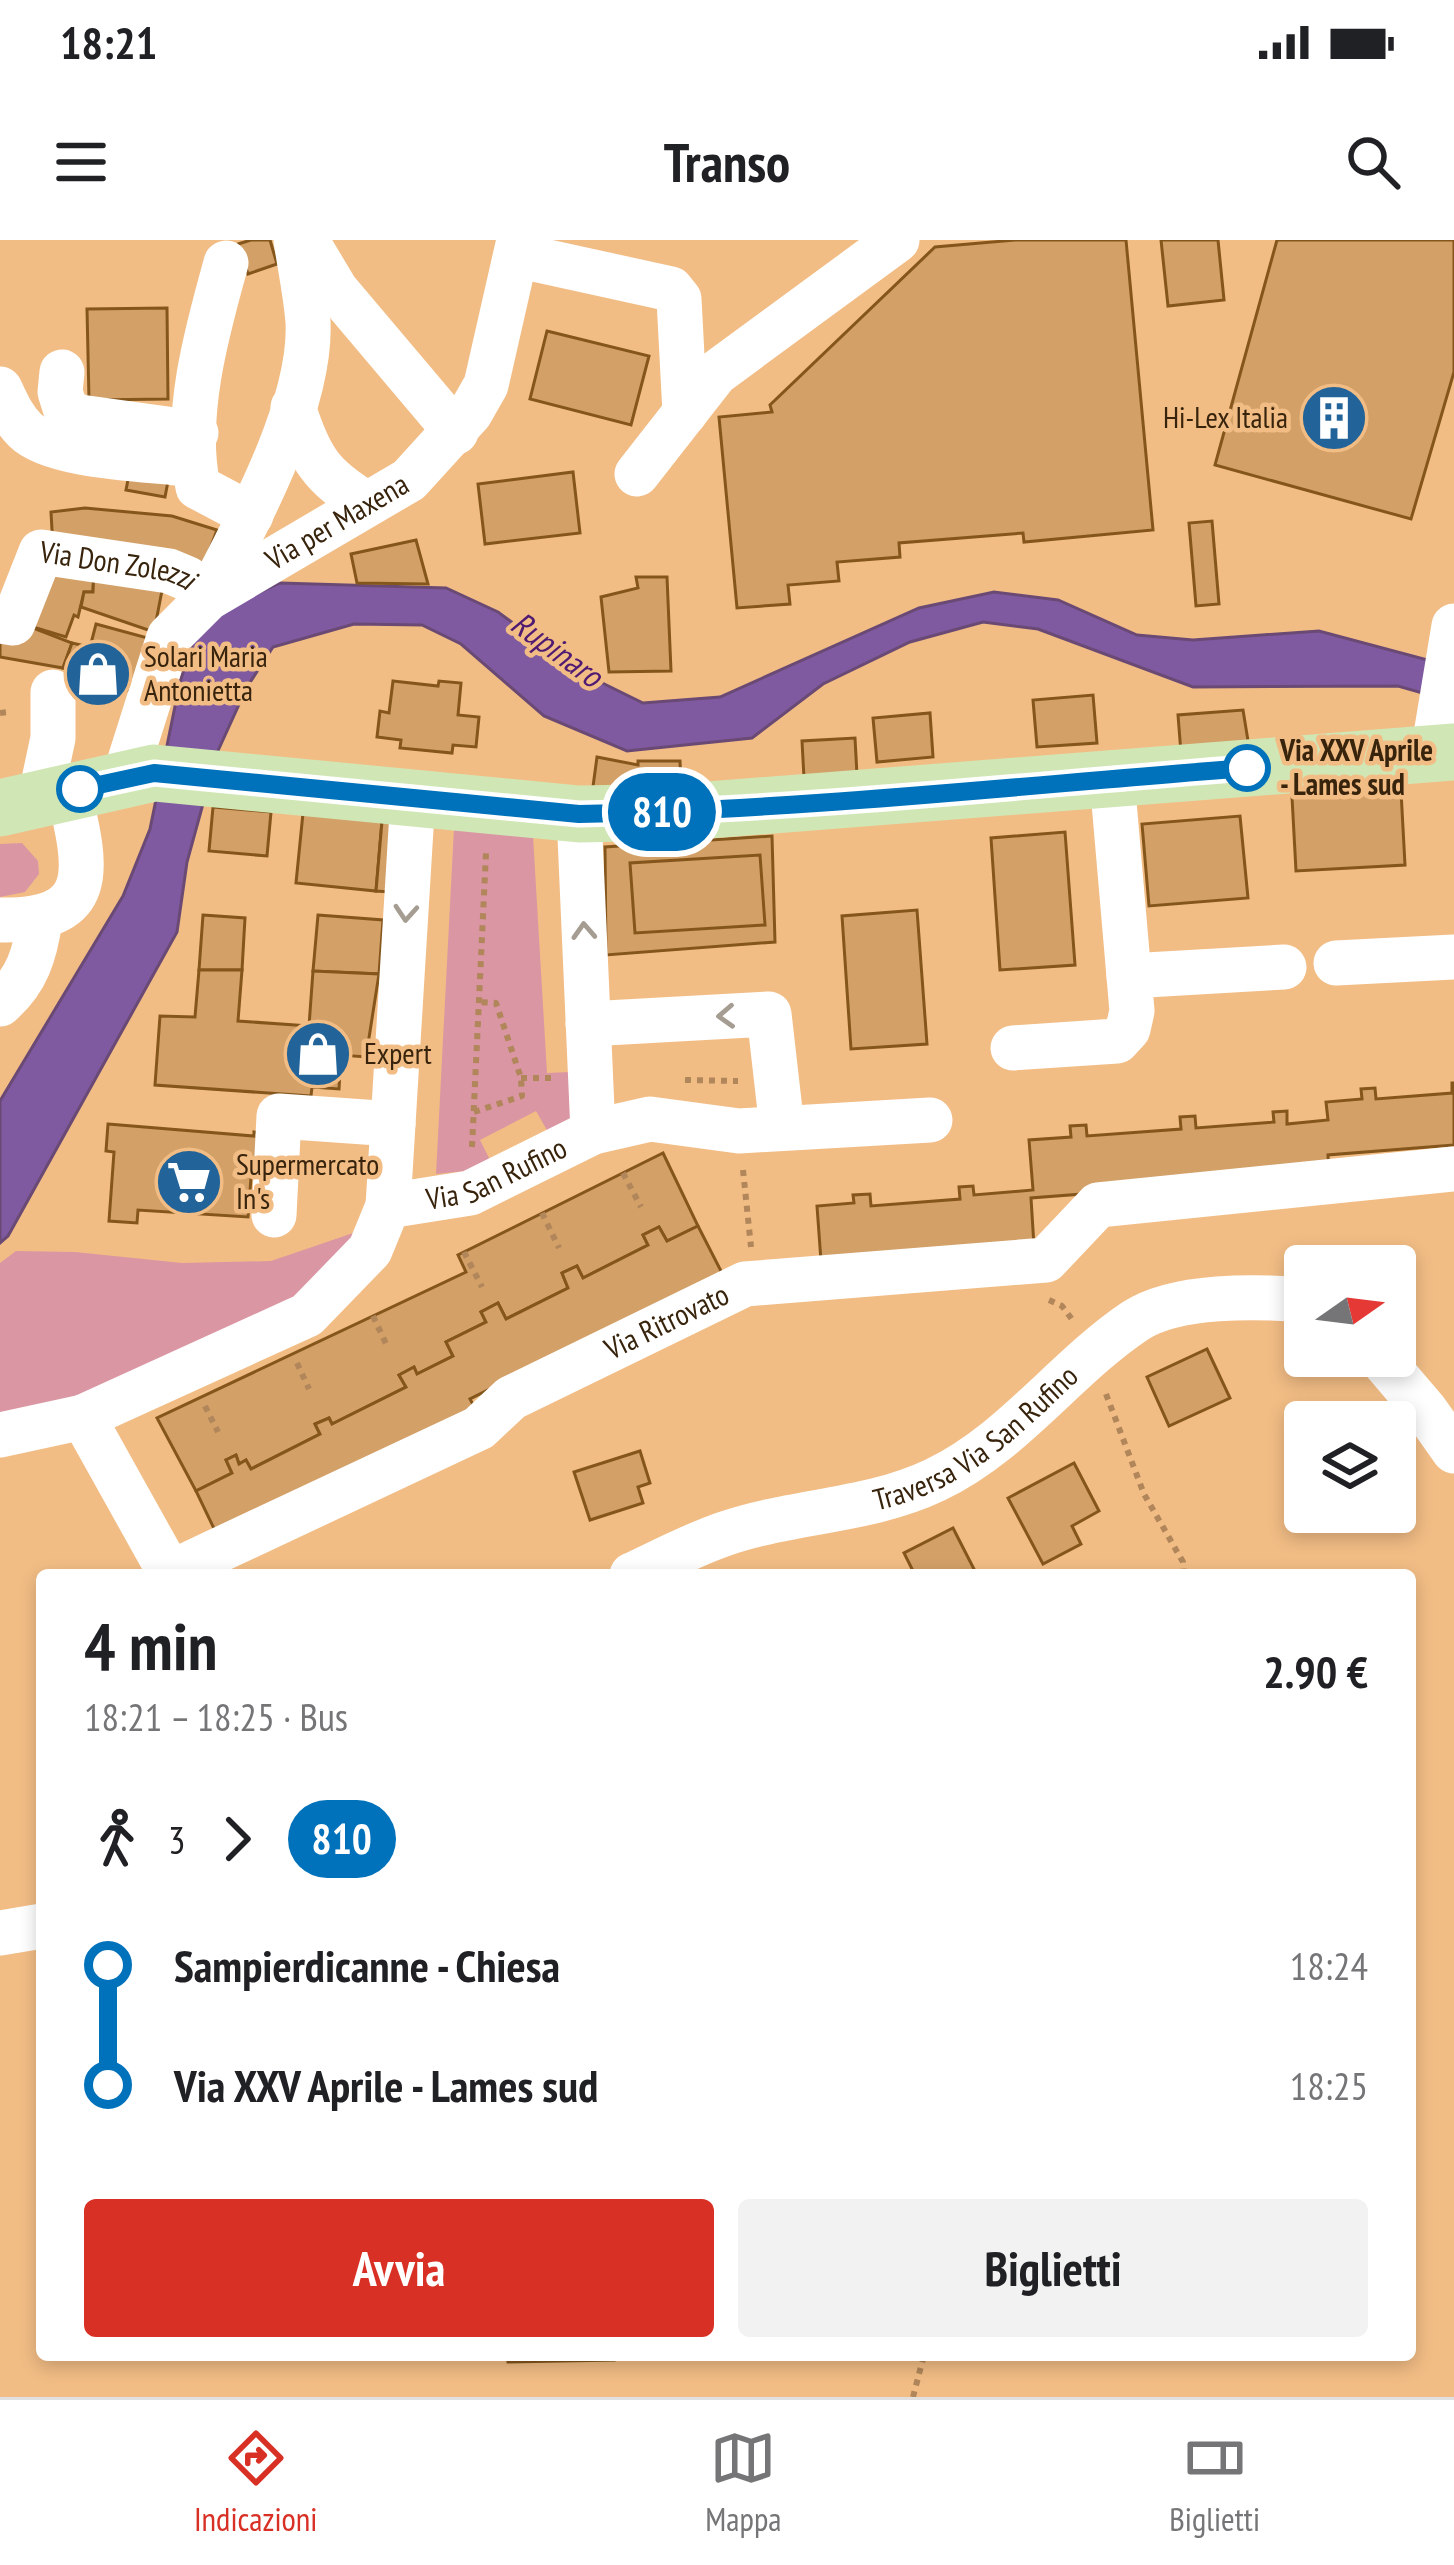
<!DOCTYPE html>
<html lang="it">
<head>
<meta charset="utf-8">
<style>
	body { margin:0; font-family:"PT Sans Narrow",sans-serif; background:#f2f2f2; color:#202124; height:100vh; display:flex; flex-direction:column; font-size:45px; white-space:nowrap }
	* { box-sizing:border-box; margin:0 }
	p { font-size:39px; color:#757577 }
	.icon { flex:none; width:66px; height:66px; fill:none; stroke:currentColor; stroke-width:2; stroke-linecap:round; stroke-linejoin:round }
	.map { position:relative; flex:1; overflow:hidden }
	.panel { position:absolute; left:36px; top:1329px; width:1380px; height:792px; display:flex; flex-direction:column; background:#fff; border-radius:12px; box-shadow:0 6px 18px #0003 }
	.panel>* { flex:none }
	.badge { padding:0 24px; border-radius:39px; font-size:42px; line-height:78px }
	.needle { width:78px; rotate:76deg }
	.controls { position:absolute; left:1284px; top:1005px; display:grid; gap:24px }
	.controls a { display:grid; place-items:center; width:132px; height:132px; border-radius:12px; background:#fff; box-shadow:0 6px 18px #0003; font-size:60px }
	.map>.badge { position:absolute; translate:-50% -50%; box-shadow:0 0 0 6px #fff }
	.legs { display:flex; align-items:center; gap:18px; height:132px; padding:0 48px; font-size:39px }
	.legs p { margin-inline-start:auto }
	.head { display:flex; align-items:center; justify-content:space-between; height:204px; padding:0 48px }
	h1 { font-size:66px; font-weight:700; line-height:90px }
	.cta { display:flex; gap:24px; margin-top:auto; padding:24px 48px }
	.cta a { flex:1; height:138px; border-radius:12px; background:#d93025; color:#fff; font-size:48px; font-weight:700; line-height:138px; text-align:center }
	.cta a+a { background:#f2f2f2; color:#202124 }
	ul { padding:0 48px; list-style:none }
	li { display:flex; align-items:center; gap:42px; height:120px; font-size:45px }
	li i { display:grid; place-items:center; width:18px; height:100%; margin:0 15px; background:currentColor }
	li i::after { content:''; width:30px; height:30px; margin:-15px; border:9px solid; border-radius:50%; background:#fff }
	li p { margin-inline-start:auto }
	li:first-child i { background:linear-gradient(#0000 50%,currentColor 0) }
	li:last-child i { background:linear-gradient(currentColor 50%,#0000 0) }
	.status { display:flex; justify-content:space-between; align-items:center; height:84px; padding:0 60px; background:#fff; direction:ltr }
	.status svg { height:33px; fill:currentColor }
	header { display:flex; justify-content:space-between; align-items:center; height:156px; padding:0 48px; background:#fff; font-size:54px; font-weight:700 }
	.dock { display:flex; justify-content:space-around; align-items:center; height:168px; border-top:3px solid #e0e0e0; background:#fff; font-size:33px; color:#757577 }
	.dock a { display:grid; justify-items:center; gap:6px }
	.dock .active { color:#d93025 }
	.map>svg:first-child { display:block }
	.green { fill:#da96a2 }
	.water { fill:#7f5aa1; stroke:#6a4a74; stroke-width:3 }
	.building { fill:#d3a068; stroke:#85561c; stroke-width:3 }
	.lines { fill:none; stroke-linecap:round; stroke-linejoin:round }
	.path { stroke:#b0865a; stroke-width:6; stroke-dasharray:6 6; stroke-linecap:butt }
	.minor { stroke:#fff; stroke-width:45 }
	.major { stroke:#d1e6b5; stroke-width:57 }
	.oneway { stroke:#a59c92 }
	.line-1-casing { stroke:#fff; stroke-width:27 }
	.line-1 { stroke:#0072bc; stroke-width:18 }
	.stop-1-dot { fill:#fff; stroke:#0072bc; stroke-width:6 }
	.labels { text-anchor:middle; stroke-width:9; stroke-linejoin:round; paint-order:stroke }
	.poi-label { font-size:30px; fill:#38240c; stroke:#f2bd85; text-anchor:start }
	.street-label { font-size:30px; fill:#38240c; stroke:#f2bd85 }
	.stop-label { font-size:30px; font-weight:bold; fill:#38240c; stroke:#f2bd85; text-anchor:start }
	.water-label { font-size:33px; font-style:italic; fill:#4e1a72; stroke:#f2bd85 }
</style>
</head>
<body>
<div class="status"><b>18:21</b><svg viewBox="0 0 49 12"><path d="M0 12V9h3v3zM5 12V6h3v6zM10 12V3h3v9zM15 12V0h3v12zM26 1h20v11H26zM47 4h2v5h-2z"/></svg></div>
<header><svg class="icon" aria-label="menu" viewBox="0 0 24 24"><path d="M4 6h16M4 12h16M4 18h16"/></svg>Transo<svg class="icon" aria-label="search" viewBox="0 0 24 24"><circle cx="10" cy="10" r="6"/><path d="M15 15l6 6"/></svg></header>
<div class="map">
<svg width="1454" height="2157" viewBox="0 0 1454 2157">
	<rect width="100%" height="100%" fill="#f2bd85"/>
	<g class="green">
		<path d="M454,588L533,596L547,833L570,832L571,891L552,899L536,871L480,900L494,928L436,934Z"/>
		<path d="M22,603L38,621L39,634L25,652L0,657V604Z"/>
		<path d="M359,991L303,1063L42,1174L0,1183V1023L16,1011L75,1012L182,1023L271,1021Z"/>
	</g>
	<path class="water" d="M280,343L446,348L498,372L580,432L643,463L720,457L919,368L994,352L1058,360L1137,395L1193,400L1319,391L1454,427V462L1398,446L1193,447L1038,389L983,382L910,402L823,444L752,498L627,511L544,476L461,404L422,385L354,384L273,407L247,447L217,513L187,622L177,692L8,996L0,1003V861L123,656L150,589L180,442L198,386L219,370Z"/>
	<g class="building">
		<path d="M251,0H270L277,24L248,34L238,4Z"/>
		<path d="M1015,0H1126L1153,290L1024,302L1023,293L899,303L900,317L837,322L839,341L788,345L790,364L737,368L719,177L772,172L770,165L935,7Z"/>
		<path d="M1161,0H1218L1224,60L1168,66Z"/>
		<path d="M1277,0H1454V132L1411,279L1215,225Z"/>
		<path d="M167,68L168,159L89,160L87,69Z"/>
		<path d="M547,91L649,116L631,185L530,159Z"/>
		<path d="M130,229L169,236L165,257L126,250Z"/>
		<path d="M573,232L580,293L485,304L478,244Z"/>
		<path d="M85,268L172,276L217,290L203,328L53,308L51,272Z"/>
		<path d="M1212,281L1219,364L1196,366L1189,283Z"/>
		<path d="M416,300L428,344L357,343L351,314Z"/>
		<path d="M50,323L94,327L93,352H84L78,377L74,375L66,397L23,384Z"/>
		<path d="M94,327L164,340L154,392L81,367L84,352H93Z"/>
		<path d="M636,337H667L671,431L609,432L601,357L638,348Z"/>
		<path d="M23,384L72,403L63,428L0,417V391Z"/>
		<path d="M96,384L155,400L140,454L82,438Z"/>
		<path d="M72,403L90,407L83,431L63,428Z"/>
		<path d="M393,441L438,446L439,441L461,443L458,475L479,477L476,507L453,505L452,513L400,508L401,500L377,497L380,471L389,473Z"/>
		<path d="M1093,455L1097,503L1037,507L1033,460Z"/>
		<path d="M1243,470L1249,507L1181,513L1178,475Z"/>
		<path d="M930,473L933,517L877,522L873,478Z"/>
		<path d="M855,498L857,535L804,538L802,501Z"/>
		<path d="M597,517L638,525V521H680L681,545L592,554Z"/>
		<path d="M1401,551L1405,625L1296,631L1292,557Z"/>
		<path d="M213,567L271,572L267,616L209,611Z"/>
		<path d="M303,573L382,581L376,651L296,643Z"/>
		<path d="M1240,576L1248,658L1149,666L1142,584Z"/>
		<path d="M382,581L397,582L391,652L376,651Z"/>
		<path d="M1065,592L1075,725L1000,730L991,598Z"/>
		<path d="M772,596L775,702L606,715L605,607Z"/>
		<path d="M760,615L765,685L635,693L630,623Z"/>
		<path d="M917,670L927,804L851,809L842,676Z"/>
		<path d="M203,675L245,678L242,730H199Z"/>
		<path d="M318,675L383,680L379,734L313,731Z"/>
		<path d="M199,730H242L238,781L309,786L313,731L379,734L366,817L341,815L339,849L312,847L311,856L155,845L160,776L195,777Z"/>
		<path d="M1452,843H1454V905L1328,915L1329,935L1031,958L1034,1006L821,1021L817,966L854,963L853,955L870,954L871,966L960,959L959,947L973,946L974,955L1033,950L1029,900L1071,897L1070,886L1086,885L1087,896L1181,889L1180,877L1195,876L1196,888L1274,882L1273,872L1287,871V884L1328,880L1326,862L1362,859L1361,849L1375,848L1376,859L1452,853Z"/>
		<path d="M108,884L254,896V892L263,893L261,925H252L248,977L138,970L137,983L109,981L114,912L106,911Z"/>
		<path d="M663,913L698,986L667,1001L659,987L643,995L648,1005L583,1038L577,1026L562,1033L568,1048L506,1079L498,1063L481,1072L486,1082L446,1102L453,1116L417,1134L414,1127L399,1135L406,1147L332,1184L329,1178L315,1184L320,1194L251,1229L246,1220L239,1224L236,1215L226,1220L232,1233L196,1251L157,1178L466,1032L458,1015Z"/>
		<path d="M698,986L722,1033L470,1159L476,1170L219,1299L196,1251L232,1233L226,1220L236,1215L239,1224L246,1220L251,1229L320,1194L315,1184L329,1178L332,1184L406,1147L399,1135L414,1127L417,1134L453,1116L446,1102L486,1082L481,1072L498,1063L506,1079L568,1048L562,1033L577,1026L583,1038L648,1005L643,995L659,987L667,1001Z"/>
		<path d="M1207,1109L1230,1158L1169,1186L1147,1137Z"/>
		<path d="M640,1211L650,1243L638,1247L643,1263L590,1280L574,1232Z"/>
		<path d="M1074,1223L1099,1271L1072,1286L1081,1304L1043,1324L1008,1258Z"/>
		<path d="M953,1288L977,1335H915L904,1313Z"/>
		<path d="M507,2115H613L614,2120L508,2122Z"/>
	</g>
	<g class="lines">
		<g class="path">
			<path d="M0,473L9,472"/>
			<path d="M521,838H552"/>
			<path d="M685,840L738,841"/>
			<path d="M474,872L522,856L521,838L496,763L479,762"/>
			<path d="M472,907L486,613H490"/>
			<path d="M743,930L751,1007"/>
			<path d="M623,933L641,967"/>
			<path d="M542,973L559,1008"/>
			<path d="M464,1012L482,1047"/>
			<path d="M1049,1060L1062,1066L1074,1082"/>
			<path d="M373,1076L388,1108"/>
			<path d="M297,1123L309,1149"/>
			<path d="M1106,1154L1144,1254L1183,1322L1184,1335"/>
			<path d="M205,1166L218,1192"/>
			<path d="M913,2157L924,2115"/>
		</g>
		<g class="minor">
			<path d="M306,0L336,50L456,192"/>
			<path d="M516,15L671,49L679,59L685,173"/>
			<path d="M226,23C207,91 183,176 198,247L251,275"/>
			<path d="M62,132L60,152L66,171L80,177L196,193"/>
			<path d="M0,149C7,164 13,178 25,190C53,218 153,219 193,225"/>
			<path d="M293,167C311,219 319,235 367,264"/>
			<path d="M637,234L716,133L897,0"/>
			<path d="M208,358C246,285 312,165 308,82C306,55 300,27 296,0"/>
			<path id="s1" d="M0,381L13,383L41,312L169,331L188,339L208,358"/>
			<path d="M1433,513L1454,386"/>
			<path id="s2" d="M124,539L169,397L208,358L409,240L470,173L486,145L519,0"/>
			<path d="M40,559L53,498V452"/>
			<path d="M579,574L593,892"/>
			<path d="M0,680C101,682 86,626 69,552"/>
			<path d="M1336,723L1454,717"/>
			<path d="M1129,736L1284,727"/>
			<path d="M0,764C27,741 35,714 40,680"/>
			<path d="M588,784L769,774L782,888"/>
			<path d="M1013,808L1117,801L1128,789L1132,771L1112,539"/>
			<path d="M388,966L413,556"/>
			<path d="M274,975L279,876L393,884"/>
			<path d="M1379,1116L1425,1170L1454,1211"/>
			<path id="s3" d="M83,1177L307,1075L370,1010L388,966L470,953L593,892L650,879L739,891L930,880"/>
			<path id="s4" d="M0,1195L83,1177L170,1333L479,1188L511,1158L745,1044L1046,1020L1098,965L1454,929"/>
			<path id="s5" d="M632,1335C662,1321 692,1305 724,1294C793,1270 868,1272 935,1240C1013,1203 1065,1128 1135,1081C1176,1054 1258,1056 1305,1060"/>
			<path d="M0,1693L42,1686"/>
		</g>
		<path class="major" d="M0,568L154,533L579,574L683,572L1454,512"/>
	</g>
	<defs><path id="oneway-chevron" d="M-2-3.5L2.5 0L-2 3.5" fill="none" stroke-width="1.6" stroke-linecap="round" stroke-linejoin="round" transform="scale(3)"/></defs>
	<g class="oneway">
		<use href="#oneway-chevron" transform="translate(406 673) rotate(94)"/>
		<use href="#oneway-chevron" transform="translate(584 691) rotate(-93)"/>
		<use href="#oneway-chevron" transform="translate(726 776) rotate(177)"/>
	</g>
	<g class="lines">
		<defs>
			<path id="line-1" d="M80,549L154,533L579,574C802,570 1024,545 1247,528"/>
		</defs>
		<use href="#line-1" class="line-1-casing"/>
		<use href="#line-1" class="line-1"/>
	</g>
	<defs>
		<symbol id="building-disc" viewBox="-11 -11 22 22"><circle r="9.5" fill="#226499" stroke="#f2bd85"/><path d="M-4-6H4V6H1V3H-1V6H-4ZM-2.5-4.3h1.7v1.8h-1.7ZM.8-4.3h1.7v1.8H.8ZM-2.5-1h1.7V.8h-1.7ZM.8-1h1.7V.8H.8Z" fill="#fff"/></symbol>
		<symbol id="shop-disc" viewBox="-11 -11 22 22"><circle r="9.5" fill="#226499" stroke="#f2bd85"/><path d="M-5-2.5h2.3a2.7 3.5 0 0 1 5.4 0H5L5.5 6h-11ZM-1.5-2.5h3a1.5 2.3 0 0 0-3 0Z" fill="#fff"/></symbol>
		<symbol id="supermarket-disc" viewBox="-11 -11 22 22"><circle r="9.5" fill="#226499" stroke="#f2bd85"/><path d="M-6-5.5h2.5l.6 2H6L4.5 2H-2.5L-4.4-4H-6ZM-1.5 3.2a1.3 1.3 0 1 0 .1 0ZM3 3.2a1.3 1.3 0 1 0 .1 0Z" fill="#fff"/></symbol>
	</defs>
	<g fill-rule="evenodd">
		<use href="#building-disc" x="1296" y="140" width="76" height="76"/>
		<use href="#shop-disc" x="60" y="396" width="76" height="76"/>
		<use href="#shop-disc" x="280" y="776" width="76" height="76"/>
		<use href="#supermarket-disc" x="151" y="904" width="76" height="76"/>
	</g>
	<g class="stop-1-dot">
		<circle cx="1247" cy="528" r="21"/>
		<circle cx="80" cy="549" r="21"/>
	</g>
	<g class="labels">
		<g class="poi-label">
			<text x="1288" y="188" text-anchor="end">Hi-Lex Italia</text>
			<text x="144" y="427">Solari Maria<tspan x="144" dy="34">Antonietta</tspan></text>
			<text x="364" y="824">Expert</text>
			<text x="236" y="935">Supermercato<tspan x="236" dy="34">In's</tspan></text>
		</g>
		<g class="street-label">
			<text dy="10" stroke="none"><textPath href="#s2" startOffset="354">Via per Maxena</textPath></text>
			<text dy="10" stroke="none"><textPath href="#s1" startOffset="168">Via Don Zolezzi</textPath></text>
			<text dy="10" stroke="none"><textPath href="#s3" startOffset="498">Via San Rufino</textPath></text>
			<text dy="10" stroke="none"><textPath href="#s4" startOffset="822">Via Ritrovato</textPath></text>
			<text dy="10" stroke="none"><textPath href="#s5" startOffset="375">Traversa Via San Rufino</textPath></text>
		</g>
		<g class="stop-label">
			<text x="1280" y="521">Via XXV Aprile<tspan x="1280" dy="34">- Lames sud</tspan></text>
		</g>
		<g class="water-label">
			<text transform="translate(557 409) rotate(36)" y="12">Rupinaro</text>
		</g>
	</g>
</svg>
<div class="controls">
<a><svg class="needle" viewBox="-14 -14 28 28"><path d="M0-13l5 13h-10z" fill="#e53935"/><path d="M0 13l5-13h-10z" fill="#757577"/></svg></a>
<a><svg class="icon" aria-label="layers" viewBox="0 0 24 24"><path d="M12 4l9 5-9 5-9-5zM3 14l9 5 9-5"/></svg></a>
</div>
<b class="badge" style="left:662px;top:572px;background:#0072bc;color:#fff">810</b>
<section class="panel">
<div class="head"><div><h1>4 min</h1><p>18:21 – 18:25 · Bus</p></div><b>2.90 €</b></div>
<div class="legs"><svg class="icon" aria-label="walk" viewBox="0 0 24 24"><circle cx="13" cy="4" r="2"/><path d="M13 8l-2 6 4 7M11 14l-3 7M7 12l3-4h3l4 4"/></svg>3<svg class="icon" aria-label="forward" viewBox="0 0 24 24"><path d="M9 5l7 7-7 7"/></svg><b class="badge" style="background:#0072bc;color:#fff">810</b></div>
<ul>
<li><i style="color:#0072bc"></i><b>Sampierdicanne - Chiesa</b><p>18:24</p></li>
<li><i style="color:#0072bc"></i><b>Via XXV Aprile - Lames sud</b><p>18:25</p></li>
</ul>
<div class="cta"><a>Avvia</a><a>Biglietti</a></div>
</section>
</div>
<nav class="dock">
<a class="active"><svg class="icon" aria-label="directions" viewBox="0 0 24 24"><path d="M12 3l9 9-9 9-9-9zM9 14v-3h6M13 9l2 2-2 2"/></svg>Indicazioni</a>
<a><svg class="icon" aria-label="map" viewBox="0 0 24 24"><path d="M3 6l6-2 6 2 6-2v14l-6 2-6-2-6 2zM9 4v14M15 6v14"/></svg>Mappa</a>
<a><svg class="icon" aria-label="tickets" viewBox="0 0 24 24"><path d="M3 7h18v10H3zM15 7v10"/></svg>Biglietti</a>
</nav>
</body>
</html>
